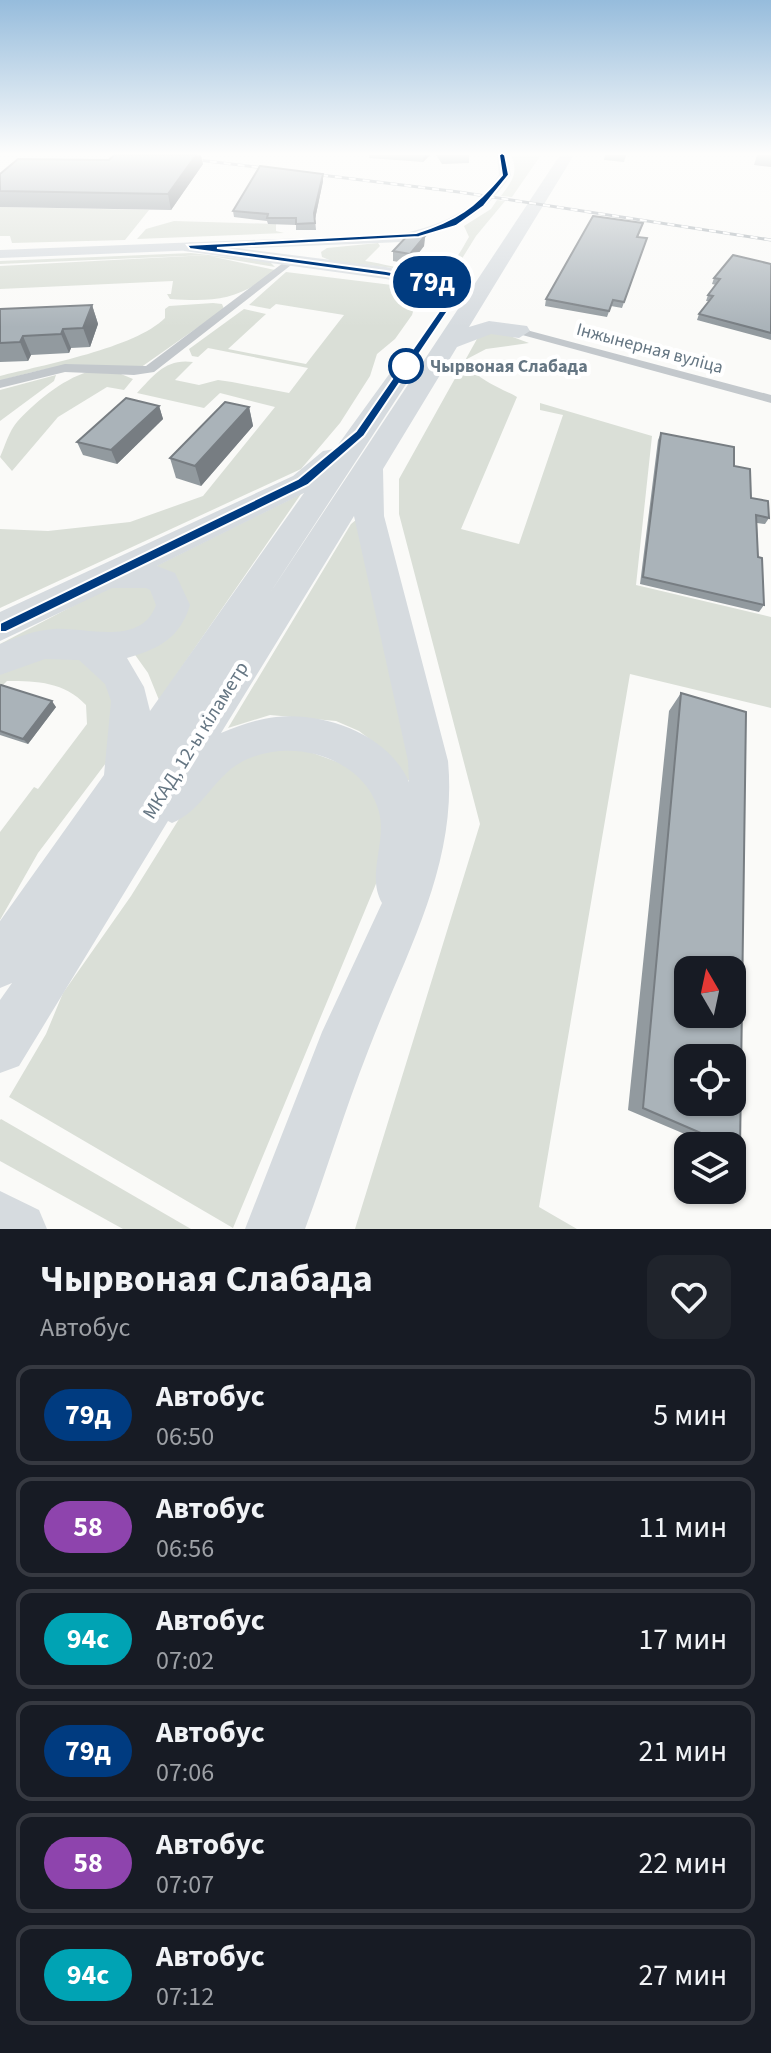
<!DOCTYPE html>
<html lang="ru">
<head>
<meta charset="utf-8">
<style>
	body { margin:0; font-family:"Source Sans 3",sans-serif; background:#20242c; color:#f1f3f6; height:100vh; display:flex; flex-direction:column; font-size:30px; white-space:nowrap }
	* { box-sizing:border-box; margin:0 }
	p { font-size:26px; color:#9ea1a6 }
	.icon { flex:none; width:44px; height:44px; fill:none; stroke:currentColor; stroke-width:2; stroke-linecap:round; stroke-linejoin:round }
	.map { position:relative; height:1229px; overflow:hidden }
	.side { display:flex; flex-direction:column; background:#171b24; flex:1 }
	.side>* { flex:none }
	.badge { padding:0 16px; border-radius:26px; font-size:28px; line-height:52px }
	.needle { width:52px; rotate:351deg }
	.fabs { position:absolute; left:674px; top:956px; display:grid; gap:16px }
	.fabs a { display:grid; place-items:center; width:72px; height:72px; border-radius:16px; background:#171b24; box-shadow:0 2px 6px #0004; font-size:40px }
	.map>.badge { position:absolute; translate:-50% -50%; box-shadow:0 0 0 4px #fff }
	.round { display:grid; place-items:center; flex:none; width:84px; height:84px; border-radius:16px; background:#20242c }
	.headline { display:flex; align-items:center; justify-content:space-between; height:136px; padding:0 40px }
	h1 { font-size:38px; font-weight:700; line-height:60px }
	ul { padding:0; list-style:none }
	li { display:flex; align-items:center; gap:24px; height:100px; margin:0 16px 12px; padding:0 24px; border:4px solid #363941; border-radius:16px }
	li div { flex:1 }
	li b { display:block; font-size:30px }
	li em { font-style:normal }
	li .badge { min-width:88px; font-weight:700; text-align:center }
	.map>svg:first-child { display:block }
	.green { fill:#dadfd7 }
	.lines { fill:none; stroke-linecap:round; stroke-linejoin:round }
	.street { fill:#c3c8cc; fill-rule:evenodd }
	.secondary { fill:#d6dbdf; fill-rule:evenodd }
	.primary { fill:#d6dbdf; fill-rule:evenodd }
	.highway { fill:#d6dbdf; fill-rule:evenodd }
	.rail-casing { stroke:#a2aab0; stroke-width:3 }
	.rail { stroke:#fff; stroke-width:2; stroke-dasharray:7; stroke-linecap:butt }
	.wall { fill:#929a9f }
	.shaded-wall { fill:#777d82 }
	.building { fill:#aab3b9; stroke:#777d82; stroke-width:2; fill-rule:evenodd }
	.line { fill:#003b80; stroke:#fff; stroke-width:2 }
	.stop-dot { fill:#fff; stroke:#003b80; stroke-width:4 }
	.labels { text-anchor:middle; stroke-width:8; stroke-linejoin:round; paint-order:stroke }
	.far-street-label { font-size:18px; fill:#657683; stroke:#fff }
	.far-stop-label { font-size:18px; font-weight:bold; fill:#657683; stroke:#fff; text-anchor:start }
	.street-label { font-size:20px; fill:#657683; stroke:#fff }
</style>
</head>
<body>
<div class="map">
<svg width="771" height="1229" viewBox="0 0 771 1229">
	<rect width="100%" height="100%" fill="#fafaf8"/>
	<g class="green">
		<path d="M511,155H541L512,197L501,196C512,181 519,173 511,155Z"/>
		<path d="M497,200L505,201L476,236L458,265L449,270L427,272L332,261L322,257L321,252L327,248L378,243L380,246L365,261C388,264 430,279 450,264C458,258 464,245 469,237L464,226L491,209Z"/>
		<path d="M0,207L149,210L125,240L12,243L10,236H0Z"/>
		<path d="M174,221L276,224V231L284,233L137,239L146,229Z"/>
		<path d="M191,253L270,262L275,267L210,256L275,270C240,300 216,302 170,299L167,294H171L173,281L0,289V266L208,255L0,264V261Z"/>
		<path d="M286,272L400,286L416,302L412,315L395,339L377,354L370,376L340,423L301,469L0,608V529L48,531L130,522L203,496L275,407L220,393L204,408L137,393C154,375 166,358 193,362L175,380L199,385L218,380L232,382L289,393L308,368L208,348L198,357L192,356L189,349L244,309L266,314L228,349L306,364L344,315L276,304L270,309L249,305Z"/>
		<path d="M213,303L222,304L224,309L137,370C81,361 54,365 0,381V376C43,365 135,348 165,318V309L169,306Z"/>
		<path d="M482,330H494L529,343L486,349L467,359C471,378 501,388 517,397L461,529L519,544L563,415L540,410V403L652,436L636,585L771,617V708L630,674L539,1207L577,1229H355L480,824L399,514V479Z"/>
		<path d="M87,372L121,374L133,379L124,390L107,387L58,417L12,471L0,457C5,446 9,431 17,422C35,402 62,380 87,372Z"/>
		<path d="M56,375L54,381L0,421V390Z"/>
		<path d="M301,494L159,700L148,673L133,652L172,626L144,572Z"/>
		<path d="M363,514L417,777L407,781L376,744L359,731L336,721L270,715L228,728L351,524Z"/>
		<path d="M131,581L161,593L147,631L0,644L115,584Z"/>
		<path d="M49,655L92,660L114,685L115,751L38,853L0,920V832L34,787L38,789L87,724L86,705C64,682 38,681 7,681L0,688V670Z"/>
		<path d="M280,741L362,771L385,816L378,879L233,1228L9,1097L46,1034L63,993L131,896L199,787L217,768Z"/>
		<path d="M0,1120L1,1119L191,1229H123L0,1161Z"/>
	</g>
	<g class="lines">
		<g class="street">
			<path d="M291,257L296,260L295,262L154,372L134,375L65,372L0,388V380L65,364L146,366Z"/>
			<path d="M519,328L771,395V403L515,333V329Z"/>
		</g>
		<path class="secondary" d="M497,155H507L511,175C481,220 453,230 402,242L0,258V250L402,234C443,224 475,211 499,175Z"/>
		<path class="primary" d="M0,1191L39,1210L47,1229H0Z"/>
		<g class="highway">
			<path d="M560,155H574L469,327L489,321L527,326L530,331L519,338L491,334L457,347L383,469L384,516L448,761C458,866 404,956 368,1051C345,1109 327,1170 305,1229H245L322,1032L382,903C366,875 387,843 379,812C364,754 282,734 235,766C211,783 200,812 172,823L168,821L19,1066L0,1073V1000L12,983L0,988V921L104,775L111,701L105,684L79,660L45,659L0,675V644C17,637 36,630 54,629C86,627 141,647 156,605L150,590L146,588H112L0,641V612L293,476L323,451L335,449L390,373H406L410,378L270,593ZM304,493L150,711L144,687L127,658C159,649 180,638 190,605L175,573L157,566ZM354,516L408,761L409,782C388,734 325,712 276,717C257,719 239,726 221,733Z"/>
			<path d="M190,242L386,267L446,280L464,296L454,302L432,289L386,279L184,251L181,247Z"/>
		</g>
		<defs>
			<path id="rail" d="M182,158L459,192L771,240"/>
		</defs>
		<use href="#rail" class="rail-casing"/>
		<use href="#rail" class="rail"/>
	</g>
	<g class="wall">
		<path d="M369,155H430L423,162L369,158Z"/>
		<path d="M436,155H469V163L442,164Z"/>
		<path d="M605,155H626L624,162L604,160Z"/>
		<path d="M757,155H771V167L754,165Z"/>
		<path d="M203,164L171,210L0,207V174Z"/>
		<path d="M323,181L315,219L316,230H296V225L268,224L267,221L234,217L233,211Z"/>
		<path d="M641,229L638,237L647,238L622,308L611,306L607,317L545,306L546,299Z"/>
		<path d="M425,236L424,246L410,264L393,261V251Z"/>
		<path d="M771,264V340L697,320L699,314L709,301H706L708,295L716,285L712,284L714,278Z"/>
		<path d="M92,305L98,324L90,347L71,348L69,353L31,355L28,361L0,362V309Z"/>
		<path d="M159,406L163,419L117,464L83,455L77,442Z"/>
		<path d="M249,407L253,426L201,486L176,478L170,458Z"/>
		<path d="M661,433L734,466L751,498L769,518L765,524L757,523L758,557L764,605L759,612L640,584L658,440Z"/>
		<path d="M0,686L56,707L28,744L0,735Z"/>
		<path d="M681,693L740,1150L732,1149V1146H713L628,1110L669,711Z"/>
	</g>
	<g class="shaded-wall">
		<path d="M196,155H201L203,164L171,210L168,194Z"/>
		<path d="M424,155H430L423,162Z"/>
		<path d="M323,174V181L315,219L314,213Z"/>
		<path d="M425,236L424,246L410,264V254Z"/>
		<path d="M92,305L98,324L90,347L83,328Z"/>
		<path d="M63,329L71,348L69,353L61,334Z"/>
		<path d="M23,336L31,355L28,361L20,342Z"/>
		<path d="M159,406L163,419L117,464L111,450Z"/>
		<path d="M249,407L253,426L201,486L195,466Z"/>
		<path d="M52,701L56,707L28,744L23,739Z"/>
	</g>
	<g class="building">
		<path d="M114,155H196L168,194L0,191V174L18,159L109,160Z"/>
		<path d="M260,166L323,174L314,213L315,223L296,224V218H267L268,214L233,211Z"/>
		<path d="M593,216L643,223L637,237L647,238L624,302L613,300L609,311L546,299Z"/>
		<path d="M409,234L425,236L410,254L393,251Z"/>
		<path d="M733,255L771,264V333L699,314L713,296L708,295L720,279L714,278Z"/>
		<path d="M92,305L83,328L63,329L61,334L23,336L20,342L0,343V309Z"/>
		<path d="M126,398L159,406L111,450L77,442Z"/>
		<path d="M225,402L249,407L195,466L170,458Z"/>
		<path d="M661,433L734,447V466L750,469L751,498L768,501L769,518L756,515L758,557L762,558L764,605L643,577Z"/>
		<path d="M1,685L52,701L23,739L0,731V686Z"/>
		<path d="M681,693L746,712L740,1150L643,1108ZM688,970H732V1014H688ZM688,1058H732V1102H688Z"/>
	</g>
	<linearGradient id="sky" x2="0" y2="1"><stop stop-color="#96bcdc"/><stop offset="0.47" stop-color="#fdfdfc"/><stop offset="1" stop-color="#fdfdfc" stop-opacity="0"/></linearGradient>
	<rect width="771" height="327" fill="url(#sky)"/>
	<path class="line" d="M502,153L505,155L509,175L484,206L456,226L419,237L217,248L386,271L442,282L458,296L364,436L308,485L6,632H0V623L298,479L356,431L449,297L436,286L386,276L190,249L187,245L416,233C457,220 474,208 502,175L499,155Z"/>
	<circle class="stop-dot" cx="406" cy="366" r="16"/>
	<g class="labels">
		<g class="far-street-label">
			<text transform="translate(650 348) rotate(15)" y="6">Інжынерная вуліца</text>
		</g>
		<g class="far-stop-label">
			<text x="430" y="372">Чырвоная Слабада</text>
		</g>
		<g class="street-label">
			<text transform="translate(195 740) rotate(-58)" y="7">МКАД, 12-ы кіламетр</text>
		</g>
	</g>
</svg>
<div class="fabs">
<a><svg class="needle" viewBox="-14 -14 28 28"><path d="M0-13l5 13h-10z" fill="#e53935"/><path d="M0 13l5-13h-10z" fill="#9ea1a6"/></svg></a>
<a><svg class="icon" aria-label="locate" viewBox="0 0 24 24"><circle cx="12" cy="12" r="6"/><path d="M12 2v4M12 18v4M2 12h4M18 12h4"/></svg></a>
<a><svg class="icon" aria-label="layers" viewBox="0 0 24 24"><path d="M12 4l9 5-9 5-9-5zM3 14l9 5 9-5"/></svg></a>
</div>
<b class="badge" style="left:432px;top:282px;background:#003b80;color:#fff">79д</b>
</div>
<section class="side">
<div class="headline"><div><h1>Чырвоная Слабада</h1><p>Автобус</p></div><a class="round"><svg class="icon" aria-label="heart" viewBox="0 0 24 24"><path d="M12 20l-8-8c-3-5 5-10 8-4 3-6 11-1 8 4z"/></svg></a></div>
<ul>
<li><span class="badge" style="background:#003b80;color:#fff">79д</span><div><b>Автобус</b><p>06:50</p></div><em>5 мин</em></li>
<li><span class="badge" style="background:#8e44ad;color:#fff">58</span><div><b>Автобус</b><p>06:56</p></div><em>11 мин</em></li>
<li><span class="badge" style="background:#00a3b4;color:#fff">94с</span><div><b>Автобус</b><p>07:02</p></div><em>17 мин</em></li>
<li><span class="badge" style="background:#003b80;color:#fff">79д</span><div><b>Автобус</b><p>07:06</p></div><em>21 мин</em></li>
<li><span class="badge" style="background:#8e44ad;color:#fff">58</span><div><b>Автобус</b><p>07:07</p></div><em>22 мин</em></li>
<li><span class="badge" style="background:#00a3b4;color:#fff">94с</span><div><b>Автобус</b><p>07:12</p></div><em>27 мин</em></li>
</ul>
</section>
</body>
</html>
